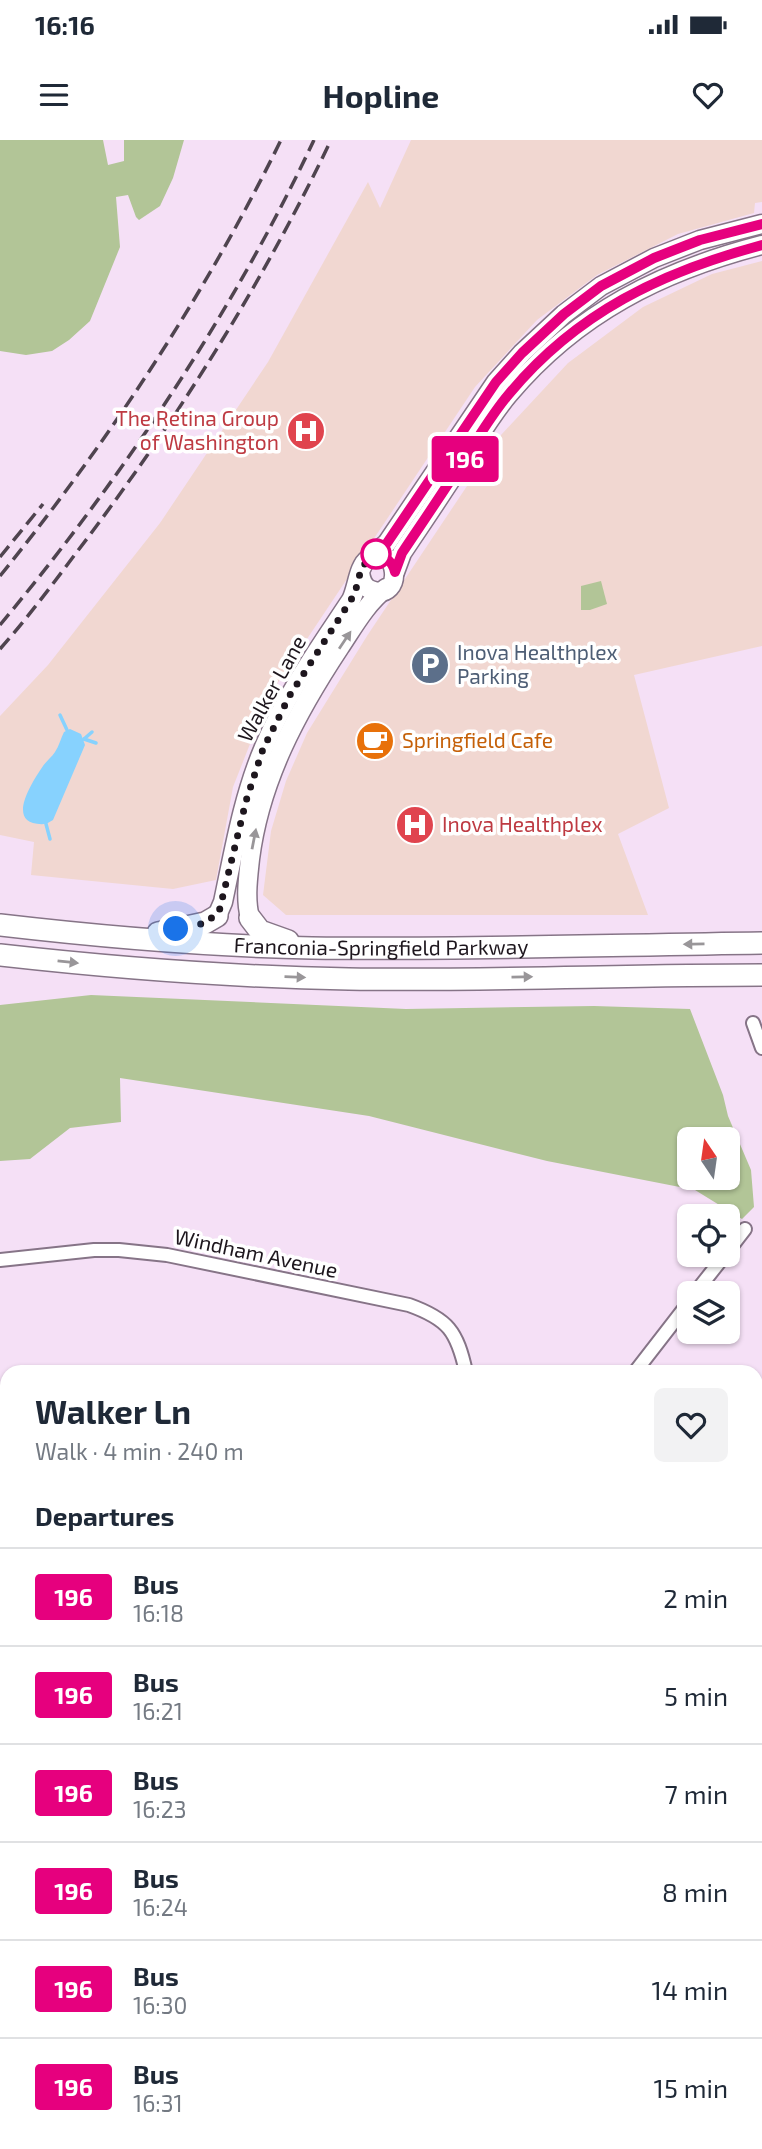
<!DOCTYPE html>
<html lang="en">
<head>
<meta charset="utf-8">
<style>
	body { margin:0; font-family:"Exo 2",sans-serif; background:#f2f2f3; color:#1f2937; height:100vh; display:flex; flex-direction:column; font-size:26px; white-space:nowrap }
	* { box-sizing:border-box; margin:0 }
	p { font-size:23px; color:#747a83 }
	.icon { flex:none; width:38px; height:38px; fill:none; stroke:currentColor; stroke-width:2; stroke-linecap:round; stroke-linejoin:round }
	.map { position:relative; flex:1; overflow:hidden }
	.details { position:absolute; left:0px; top:1225px; width:763px; height:784px; display:flex; flex-direction:column; background:#fff; border-radius:21px 21px 0 0; box-shadow:0 2px 5px #0004 }
	.details>* { flex:none }
	.badge { padding:0 14px; border-radius:5px; font-size:24px; line-height:46px }
	.needle { width:46px; rotate:347deg }
	.fabs { position:absolute; left:677px; top:987px; display:grid; gap:14px }
	.fabs a { display:grid; place-items:center; width:63px; height:63px; border-radius:10px; background:#fff; box-shadow:0 2px 5px #0004; font-size:35px }
	.you { position:absolute; width:35px; height:35px; margin:-18px; border:5px solid #fff; border-radius:50%; background:#1a73e8; box-shadow:0 0 0 10px #1a73e833 }
	.map>.badge { position:absolute; translate:-50% -50%; box-shadow:0 0 0 4px #fff }
	h2 { padding:0 35px; font-size:26px; line-height:63px }
	.round { display:grid; place-items:center; flex:none; width:74px; height:74px; border-radius:10px; background:#f2f2f3 }
	.overview { display:flex; align-items:center; justify-content:space-between; height:119px; padding:0 35px }
	h1 { font-size:33px; font-weight:700; line-height:52px }
	ul { padding:0; list-style:none }
	li { display:flex; align-items:center; gap:21px; height:98px; padding:0 35px; border-top:2px solid #e0e1e3 }
	li div { flex:1 }
	li b { display:block; font-size:26px }
	li em { font-style:normal }
	li .badge { min-width:77px; font-weight:700; text-align:center }
	.status { display:flex; justify-content:space-between; align-items:center; height:49px; padding:0 35px; background:#fff; direction:ltr }
	.status svg { height:19px; fill:currentColor }
	header { display:flex; justify-content:space-between; align-items:center; height:91px; padding:0 35px; background:#fff; font-size:32px; font-weight:700 }
	.map>svg:first-child { display:block }
	.commercial { fill:#f1d7d1 }
	.green { fill:#b2c597; fill-rule:evenodd }
	.water { fill:#87d2fe }
	.lines { fill:none; stroke-linecap:round; stroke-linejoin:round }
	.stream { stroke:#87d2fe; stroke-width:3.5 }
	.street-casing { stroke:#867487; stroke-width:16 }
	.secondary-casing { stroke:#867487; stroke-width:21 }
	.primary-casing { stroke:#867487; stroke-width:24 }
	.street { stroke:#fff; stroke-width:12 }
	.secondary { stroke:#fff; stroke-width:18 }
	.primary { stroke:#fff; stroke-width:21 }
	.rail { stroke:#4f444f; stroke-width:3.5; stroke-dasharray:14 7; stroke-linecap:butt }
	.oneway { fill:#999699 }
	.line-casing { stroke:#fff; stroke-width:16 }
	.line { stroke:#e6007e; stroke-width:10 }
	.walk { stroke:#1d161d; stroke-width:7; stroke-dasharray:0 12.6 }
	.stop-dot { fill:#fff; stroke:#e6007e; stroke-width:3.5 }
	.labels { text-anchor:middle; stroke-width:7; stroke-linejoin:round; paint-order:stroke }
	.health-label { font-size:21px; fill:#be3a42; stroke:#fff; text-anchor:end }
	.service-label { font-size:21px; fill:#4e5e75; stroke:#fff; text-anchor:start }
	.street-label { font-size:21px; fill:#1d161d; stroke:#fff }
	.food-label { font-size:21px; fill:#c56008; stroke:#fff; text-anchor:start }
</style>
</head>
<body>
<div class="status"><b>16:16</b><svg viewBox="0 0 49 12"><path d="M0 12V9h3v3zM5 12V6h3v6zM10 12V3h3v9zM15 12V0h3v12zM26 1h20v11H26zM47 4h2v5h-2z"/></svg></div>
<header><svg class="icon" aria-label="menu" viewBox="0 0 24 24"><path d="M4 6h16M4 12h16M4 18h16"/></svg>Hopline<svg class="icon" aria-label="heart" viewBox="0 0 24 24"><path d="M12 20l-8-8c-3-5 5-10 8-4 3-6 11-1 8 4z"/></svg></header>
<div class="map">
<svg width="762" height="2009" viewBox="0 0 762 2009">
	<rect width="100%" height="100%" fill="#f5e0f6"/>
	<g class="commercial">
		<path d="M411,0H762V62L755,63L754,73L678,94L597,135L537,180L475,247L269,556L233,647L216,740L173,749L31,735L34,702L0,695V576L48,525L160,383L268,222L368,42L380,68Z"/>
		<path d="M762,121V506L634,535L669,668L618,694L648,775H286L263,755L271,691L286,641L307,593L367,496L501,295L568,223L643,167L712,134Z"/>
	</g>
	<g class="green">
		<path d="M0,0H103L108,25L124,21V0H184L173,38L160,66L139,80L136,77L128,55L116,57L120,107L90,181L69,200L52,211L26,215L0,211Z"/>
		<path d="M601,441L607,464L590,470H581V446Z"/>
		<path d="M91,855L406,869L594,866L690,869L723,955L728,976L751,1030L754,1067L742,1079L695,1050L547,1021L369,976L120,938L121,982L70,988L30,1019L0,1021V865ZM728,999V1038H690V999Z"/>
	</g>
	<path class="water" d="M70,589L81,594L85,605L53,680L46,684C5,687 29,647 41,629C45,622 51,618 55,612C59,606 61,598 64,592Z"/>
	<g class="lines">
		<g class="stream">
			<path d="M60,575L67,590"/>
			<path d="M84,599L96,603"/>
			<path d="M84,599L92,592"/>
			<path d="M46,684L50,699"/>
		</g>
		<defs>
			<g id="street">
				<path d="M753,883L762,908"/>
				<path d="M728,1111L745,1089"/>
				<path d="M0,1120L94,1110H119L167,1115L409,1165C448,1179 457,1191 466,1232"/>
				<path d="M695,1153L725,1115"/>
				<path d="M635,1232L690,1161"/>
				<path d="M0,1409L7,1408"/>
				<path d="M756,1522L762,1515"/>
				<path d="M756,1645L762,1650"/>
				<path d="M756,1833L762,1836"/>
				<path d="M0,1843L7,1838"/>
				<path d="M756,1868L762,1855"/>
				<path d="M0,1953L7,1955"/>
				<path d="M0,2002L8,2005L20,2007L22,2002"/>
				<path d="M145,2002L165,2009"/>
				<path d="M347,2009L349,2002"/>
				<path d="M510,2009L513,2002"/>
				<path d="M695,2009L698,2002"/>
			</g>
			<g id="secondary">
				<path d="M369,418L387,403L496,242L522,213L564,174L601,146L654,118L700,100L762,84"/>
				<path d="M395,432L402,413C422,383 442,354 461,324C477,300 491,275 509,254C577,173 662,131 762,105"/>
				<path d="M217,776L223,762C234,710 243,656 264,607C286,554 320,507 351,460C357,449 358,426 368,419C398,398 406,463 371,450C363,447 361,440 360,432"/>
				<path d="M250,778C245,759 248,738 250,719C260,640 297,572 340,507C354,486 366,464 386,448"/>
			</g>
			<g id="primary">
				<path d="M250,778L260,791L288,801"/>
				<path id="s1" d="M0,785C103,797 208,806 312,808C462,810 612,805 762,803"/>
				<path d="M158,793L205,783L217,776"/>
				<path d="M0,815C116,828 232,837 349,839C486,841 625,835 762,835"/>
			</g>
		</defs>
		<use href="#street" class="street-casing"/>
		<use href="#secondary" class="secondary-casing"/>
		<use href="#primary" class="primary-casing"/>
		<use href="#street" class="street"/>
		<use href="#secondary" class="secondary"/>
		<use href="#primary" class="primary"/>
		<g class="rail">
			<path d="M0,417L43,364"/>
			<path d="M0,436C109,301 205,155 281,0"/>
			<path d="M0,485C123,337 232,174 314,0"/>
			<path d="M0,509C32,473 60,434 89,396C182,272 264,140 331,0"/>
		</g>
	</g>
	<defs><path id="oneway-solid" d="M-6-.8H1V-3.2L6.5 0L1 3.2V.8H-6Z" transform="scale(1.75)"/></defs>
	<g class="oneway">
		<use href="#oneway-solid" transform="translate(345 500) rotate(-56)"/>
		<use href="#oneway-solid" transform="translate(254 699) rotate(-79)"/>
		<use href="#oneway-solid" transform="translate(694 804) rotate(179)"/>
		<use href="#oneway-solid" transform="translate(68 822) rotate(6)"/>
		<use href="#oneway-solid" transform="translate(295 837) rotate(2)"/>
		<use href="#oneway-solid" transform="translate(522 837) rotate(-1)"/>
	</g>
	<g class="lines">
		<defs>
			<path id="line" d="M762,84L700,100L654,118L601,146L564,174L522,213L496,242L387,403L369,418C382,414 392,419 395,432L402,413C422,383 442,354 461,324C477,300 491,275 509,254C577,172 662,132 762,105"/>
		</defs>
		<use href="#line" class="line-casing"/>
		<use href="#line" class="line"/>
		<path class="walk" d="M176,789L205,783L219,772L246,661L263,609L290,555L351,460C363,438 354,429 376,414"/>
	</g>
	<defs>
		<symbol id="hospital-disc" viewBox="-11 -11 22 22"><circle r="9.5" fill="#e0444e" stroke="#fff"/><path d="M-5-5h3v3.5h4V-5h3V5h-3V1.5h-4V5h-3Z" fill="#fff"/></symbol>
		<symbol id="parking-disc" viewBox="-11 -11 22 22"><circle r="9.5" fill="#5c6f8a" stroke="#fff"/><path d="M-3.5-5.5H1a3.5 3.5 0 0 1 0 7H-1V5.5H-3.5ZM-1-3.4V-.6H.8a1.4 1.4 0 0 0 0-2.8Z" fill="#fff"/></symbol>
		<symbol id="cafe-disc" viewBox="-11 -11 22 22"><circle r="9.5" fill="#e8710a" stroke="#fff"/><path d="M-5.5-4.5H6V0H3Q3 3.5 0 3.5H-2.5Q-5.5 3.5-5.5 0ZM3-3.2v2h1.7v-2ZM-6 4.5H4V6H-6Z" fill="#fff"/></symbol>
	</defs>
	<g fill-rule="evenodd">
		<use href="#hospital-disc" x="284" y="269" width="44" height="44"/>
		<use href="#parking-disc" x="408" y="503" width="44" height="44"/>
		<use href="#cafe-disc" x="353" y="579" width="44" height="44"/>
		<use href="#hospital-disc" x="393" y="663" width="44" height="44"/>
	</g>
	<circle class="stop-dot" cx="376" cy="414" r="14"/>
	<g class="labels">
		<g class="health-label">
			<text x="279" y="286">The Retina Group<tspan x="279" dy="24">of Washington</tspan></text>
			<text x="442" y="692" text-anchor="start">Inova Healthplex</text>
		</g>
		<g class="service-label">
			<text x="457" y="520">Inova Healthplex<tspan x="457" dy="24">Parking</tspan></text>
		</g>
		<g class="street-label">
			<text transform="translate(272 549) rotate(-61)" y="7">Walker Lane</text>
			<text dy="7" stroke="none"><textPath href="#s1" startOffset="382">Franconia-Springfield Parkway</textPath></text>
			<text transform="translate(256 1114) rotate(12)" y="7">Windham Avenue</text>
		</g>
		<g class="food-label">
			<text x="402" y="608">Springfield Cafe</text>
		</g>
	</g>
</svg>
<div class="fabs">
<a><svg class="needle" viewBox="-14 -14 28 28"><path d="M0-13l5 13h-10z" fill="#e53935"/><path d="M0 13l5-13h-10z" fill="#747a83"/></svg></a>
<a><svg class="icon" aria-label="locate" viewBox="0 0 24 24"><circle cx="12" cy="12" r="6"/><path d="M12 2v4M12 18v4M2 12h4M18 12h4"/></svg></a>
<a><svg class="icon" aria-label="layers" viewBox="0 0 24 24"><path d="M12 4l9 5-9 5-9-5zM3 14l9 5 9-5"/></svg></a>
</div>
<div class="you" style="left:176px;top:789px"></div>
<b class="badge" style="left:465px;top:319px;background:#e6007e;color:#fff">196</b>
<section class="details">
<div class="overview"><div><h1>Walker Ln</h1><p>Walk · 4 min · 240 m</p></div><a class="round"><svg class="icon" aria-label="heart" viewBox="0 0 24 24"><path d="M12 20l-8-8c-3-5 5-10 8-4 3-6 11-1 8 4z"/></svg></a></div>
<h2>Departures</h2>
<ul>
<li><span class="badge" style="background:#e6007e;color:#fff">196</span><div><b>Bus</b><p>16:18</p></div><em>2 min</em></li>
<li><span class="badge" style="background:#e6007e;color:#fff">196</span><div><b>Bus</b><p>16:21</p></div><em>5 min</em></li>
<li><span class="badge" style="background:#e6007e;color:#fff">196</span><div><b>Bus</b><p>16:23</p></div><em>7 min</em></li>
<li><span class="badge" style="background:#e6007e;color:#fff">196</span><div><b>Bus</b><p>16:24</p></div><em>8 min</em></li>
<li><span class="badge" style="background:#e6007e;color:#fff">196</span><div><b>Bus</b><p>16:30</p></div><em>14 min</em></li>
<li><span class="badge" style="background:#e6007e;color:#fff">196</span><div><b>Bus</b><p>16:31</p></div><em>15 min</em></li>
</ul>
</section>
</div>
</body>
</html>
